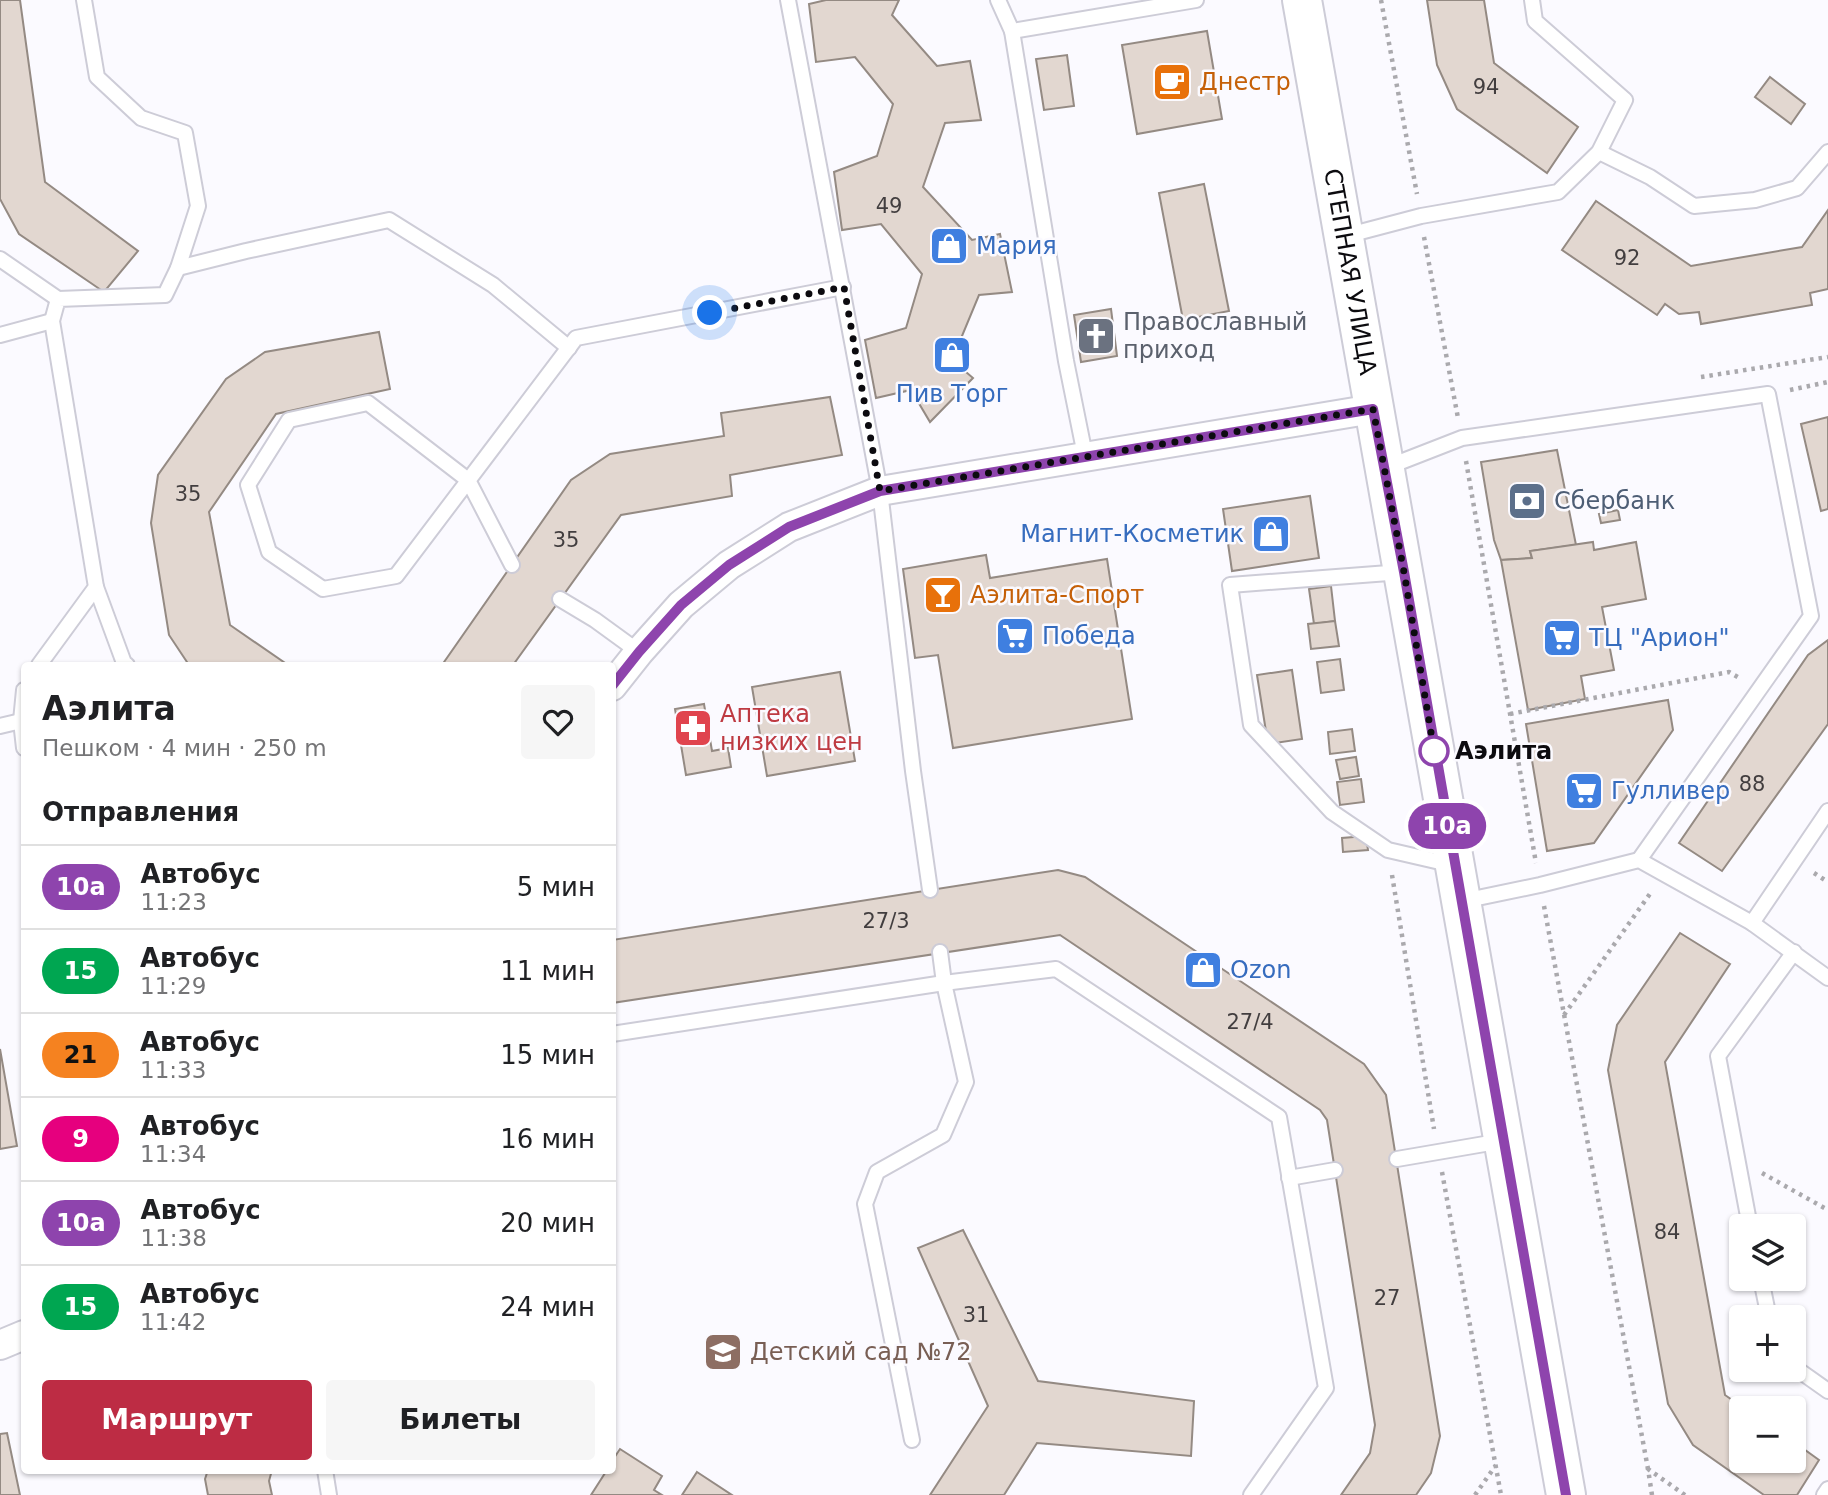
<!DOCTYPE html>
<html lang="ru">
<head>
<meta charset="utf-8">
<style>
	body { margin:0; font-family:"DejaVu Sans",sans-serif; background:#f6f6f6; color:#202124; height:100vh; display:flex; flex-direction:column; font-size:26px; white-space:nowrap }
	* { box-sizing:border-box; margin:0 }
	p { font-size:23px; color:#757577 }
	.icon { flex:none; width:38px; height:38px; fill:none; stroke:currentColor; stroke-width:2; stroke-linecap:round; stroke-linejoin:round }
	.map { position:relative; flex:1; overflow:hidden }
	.sheet { position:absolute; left:21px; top:662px; width:595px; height:812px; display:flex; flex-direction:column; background:#fff; border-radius:7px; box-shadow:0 2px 5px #0004 }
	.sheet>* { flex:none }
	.badge { padding:0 14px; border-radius:23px; font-size:24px; line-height:46px }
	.fabs { position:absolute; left:1729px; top:1214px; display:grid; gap:14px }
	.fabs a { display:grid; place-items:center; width:77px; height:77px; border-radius:7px; background:#fff; box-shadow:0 2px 5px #0004; font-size:35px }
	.you { position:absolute; width:35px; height:35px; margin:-18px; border:5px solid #fff; border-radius:50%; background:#1a73e8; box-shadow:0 0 0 10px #1a73e833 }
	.map>.badge { position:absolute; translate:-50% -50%; box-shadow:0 0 0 4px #fff }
	h2 { padding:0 21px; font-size:26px; line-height:63px }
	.round { display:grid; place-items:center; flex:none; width:74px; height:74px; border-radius:7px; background:#f6f6f6 }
	.head { display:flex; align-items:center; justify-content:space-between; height:119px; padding:0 21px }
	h1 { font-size:33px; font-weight:800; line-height:52px }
	.primary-button { display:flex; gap:14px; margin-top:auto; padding:14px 21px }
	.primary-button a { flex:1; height:80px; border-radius:7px; background:#bd2c44; color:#fff; font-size:28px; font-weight:800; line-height:80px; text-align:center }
	.primary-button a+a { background:#f6f6f6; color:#202124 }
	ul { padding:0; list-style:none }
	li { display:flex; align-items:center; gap:21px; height:84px; padding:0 21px; border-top:2px solid #e0e0e0 }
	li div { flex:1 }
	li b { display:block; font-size:26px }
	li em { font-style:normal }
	li .badge { min-width:77px; font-weight:700; text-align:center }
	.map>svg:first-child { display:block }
	.building { fill:#e2d7d0; stroke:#948a83; stroke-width:2 }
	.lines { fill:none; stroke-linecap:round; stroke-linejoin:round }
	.lane-casing { stroke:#cdccd7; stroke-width:18 }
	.street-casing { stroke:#cdccd7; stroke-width:32 }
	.secondary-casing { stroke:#cdccd7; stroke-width:42 }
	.path { stroke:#aaa9ad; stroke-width:4.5; stroke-dasharray:3.5 5; stroke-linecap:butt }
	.lane { stroke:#fff; stroke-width:14 }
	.street { stroke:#fff; stroke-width:28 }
	.secondary { stroke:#fff; stroke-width:38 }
	.line-casing { stroke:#fff; stroke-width:16 }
	.line { stroke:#8e44ad; stroke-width:10 }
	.walk { stroke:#0c0b0f; stroke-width:7; stroke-dasharray:0 12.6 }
	.stop-dot { fill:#fff; stroke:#8e44ad; stroke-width:3.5 }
	.labels { text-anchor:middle; stroke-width:5; stroke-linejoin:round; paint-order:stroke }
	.number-label { font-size:21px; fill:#423e3f }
	.food-label { font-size:24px; fill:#c56008; stroke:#fbfaff; text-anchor:start }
	.shop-label { font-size:24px; fill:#366cbe; stroke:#fbfaff; text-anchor:start }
	.street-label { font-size:24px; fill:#0c0b0f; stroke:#fbfaff }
	.worship-label { font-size:24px; fill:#5b616d; stroke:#fbfaff; text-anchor:start }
	.service-label { font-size:24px; fill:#4e5e75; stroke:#fbfaff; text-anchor:start }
	.health-label { font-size:24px; fill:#be3a42; stroke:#fbfaff; text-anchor:start }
	.stop-label { font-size:24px; font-weight:bold; fill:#0c0b0f; stroke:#fbfaff; text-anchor:start }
	.education-label { font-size:24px; fill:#785e54; stroke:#fbfaff; text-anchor:start }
</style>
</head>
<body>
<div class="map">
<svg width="1828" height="1495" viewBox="0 0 1828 1495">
	<rect width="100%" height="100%" fill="#fbfaff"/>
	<g class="building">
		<path d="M0,0H20L45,182L138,251L104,292L19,234L0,199Z"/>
		<path d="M826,0H899L892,15L937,66L970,61L981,120L945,123L923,187L972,240L1000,234L1012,292L979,295L952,360L973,378L930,422L911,390L876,398L865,340L906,328L922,274L881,224L842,230L834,172L877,156L893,104L855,57L816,62L809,4Z"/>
		<path d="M1427,0H1484L1494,63L1578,127L1547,173L1457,109L1437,65Z"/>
		<path d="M1207,31L1222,119L1137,134L1122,45Z"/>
		<path d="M1067,55L1074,106L1044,110L1036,59Z"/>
		<path d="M1770,77L1805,104L1791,124L1755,97Z"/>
		<path d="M1204,184L1229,311L1183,320L1159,193Z"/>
		<path d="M1596,201L1691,266L1802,247L1828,210V289L1810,293L1812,305L1701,324L1699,312L1679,314L1665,304L1657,315L1562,250Z"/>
		<path d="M1111,309L1117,356L1081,362L1074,315Z"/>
		<path d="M379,332L390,389L276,414L209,512L230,625L288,665H189L169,635L151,523L158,475L226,379L265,352Z"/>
		<path d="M830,397L842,455L730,475L732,496L621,515L513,665H442L571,480L610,454L724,436L721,413Z"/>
		<path d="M1828,417V509L1821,511L1801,424Z"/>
		<path d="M1557,450L1576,545L1530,551L1532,558L1501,560L1494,540L1481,462Z"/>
		<path d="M1310,496L1319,558L1232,571L1223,509Z"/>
		<path d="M1618,510L1620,520L1601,523L1599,514Z"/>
		<path d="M1593,542L1594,550L1636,542L1646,599L1602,607L1614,670L1581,676L1585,699L1528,710L1501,560L1532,558L1530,551Z"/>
		<path d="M986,555L990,578L1107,559L1132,719L953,748L938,655L915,658L903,569Z"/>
		<path d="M1331,586L1335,621L1314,624L1309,589Z"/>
		<path d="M1335,621L1339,646L1311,649L1308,624Z"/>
		<path d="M1828,640V724L1722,871L1679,843L1808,655Z"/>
		<path d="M1340,659L1344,690L1321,693L1317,662Z"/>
		<path d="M1292,670L1302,739L1268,744L1257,675Z"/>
		<path d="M840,672L855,761L767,776L752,687Z"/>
		<path d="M1668,700L1673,730L1594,843L1547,851L1526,724Z"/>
		<path d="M704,704L712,751L728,748L731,767L686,775L675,709Z"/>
		<path d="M1352,729L1355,751L1330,754L1328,732Z"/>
		<path d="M1356,757L1359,776L1340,779L1336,760Z"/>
		<path d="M1361,779L1364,802L1340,805L1337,782Z"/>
		<path d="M1366,836L1368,850L1343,852L1342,838Z"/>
		<path d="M1058,870L1085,877L1364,1064L1386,1095L1440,1436L1431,1473L1416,1495H1341L1370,1453L1375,1425L1327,1120L1320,1110L1060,935L612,1003V940Z"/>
		<path d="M1680,933L1730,964L1665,1062L1725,1395L1745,1409H1741V1461H1794V1442L1819,1460L1797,1495H1764L1693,1445L1668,1404L1608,1070L1617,1025Z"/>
		<path d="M0,1049L17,1146L0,1149Z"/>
		<path d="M963,1230L1038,1381L1194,1401L1191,1456L1037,1443L1004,1495H930L988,1406L918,1248Z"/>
		<path d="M7,1433L20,1495H0V1434Z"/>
		<path d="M620,1449L662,1476L654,1490L662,1495H591L607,1470H612V1461Z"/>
		<path d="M208,1470H272L269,1481L272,1495H208L205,1479Z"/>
		<path d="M697,1472L732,1495H682Z"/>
	</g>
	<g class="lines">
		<defs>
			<g id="lane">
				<path d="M788,0L880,491L913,771L930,890"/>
				<path d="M998,0L1012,31L1196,0"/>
				<path d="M1012,31L1066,361L1085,455"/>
				<path d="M1599,152L1650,177L1694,206L1755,200L1797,188L1828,152"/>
				<path d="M1345,236L1421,216L1558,192L1599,152L1625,100L1535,21L1532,0"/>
				<path d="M0,259L58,299"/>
				<path d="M178,268L246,251L389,220L493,285L569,348"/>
				<path d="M0,335L52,321"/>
				<path d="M1385,468L1462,438L1768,394L1811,616L1639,860"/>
				<path d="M512,565L468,480L368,403L289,420L248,485L269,552L323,589L396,576L576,338L843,287"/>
				<path d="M1402,572L1230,585L1251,725L1332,812L1388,850L1453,865"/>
				<path d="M96,587L124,663L127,665"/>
				<path d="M560,599L595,620L639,652"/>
				<path d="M39,665L96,587L52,321L58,299L165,295L178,268L198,206L185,133L141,118L97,77L84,0"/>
				<path d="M21,721L24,690"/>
				<path d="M0,726L21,721L24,748"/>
				<path d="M1463,901L1540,885L1639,860L1752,923L1828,978"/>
				<path d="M1752,923L1828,811"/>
				<path d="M612,1034L944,983L1056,969L1279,1117L1326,1388L1251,1495"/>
				<path d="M1397,1159L1502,1141"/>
				<path d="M1289,1178L1335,1170"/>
				<path d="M1750,1227L1718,1056L1794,952"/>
				<path d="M1761,1279L1769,1318"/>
				<path d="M1794,1367L1828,1391"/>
				<path d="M912,1440L865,1204L877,1172L943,1135L966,1082L944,983L940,952"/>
				<path d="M325,1470L329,1495"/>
				<path d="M1824,1495L1828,1489"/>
			</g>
			<g id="street">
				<path d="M612,686L639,652L681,605L729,565L789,527L880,491L1373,409"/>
				<path d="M0,1345L24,1335"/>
			</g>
			<g id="secondary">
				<path id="s1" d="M1302,0L1566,1495"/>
			</g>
		</defs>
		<use href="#lane" class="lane-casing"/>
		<use href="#street" class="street-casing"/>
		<use href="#secondary" class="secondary-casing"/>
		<g class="path">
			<path d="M1381,0L1417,194"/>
			<path d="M1424,237L1458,418"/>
			<path d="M1701,377L1828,357"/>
			<path d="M1790,390L1828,382"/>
			<path d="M1466,461L1536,863"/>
			<path d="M1510,714L1729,672L1741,679"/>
			<path d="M1814,873L1828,882"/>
			<path d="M1392,875L1434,1129"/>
			<path d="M1544,906L1648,1469"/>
			<path d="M1564,1015L1652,891"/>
			<path d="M1442,1172L1501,1495"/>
			<path d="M1762,1173L1828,1210"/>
			<path d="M1475,1495L1496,1465"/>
			<path d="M1652,1495L1648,1469L1685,1495"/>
		</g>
		<use href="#lane" class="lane"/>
		<use href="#street" class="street"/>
		<use href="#secondary" class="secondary"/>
	</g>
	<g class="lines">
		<defs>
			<path id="line" d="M612,686L639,652L681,605L729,565L789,527L880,491L1373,409L1404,572L1566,1495"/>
		</defs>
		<use href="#line" class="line-casing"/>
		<use href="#line" class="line"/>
		<path class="walk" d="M710,313L844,287L880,491L1373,409L1404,572L1435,756L1434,751"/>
	</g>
	<defs>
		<symbol id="cafe-square" viewBox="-11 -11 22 22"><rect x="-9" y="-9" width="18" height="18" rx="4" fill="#e8710a" stroke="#fbfaff"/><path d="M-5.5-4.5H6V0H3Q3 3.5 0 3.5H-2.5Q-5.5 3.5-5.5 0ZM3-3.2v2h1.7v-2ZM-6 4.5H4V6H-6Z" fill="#fff"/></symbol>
		<symbol id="shop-square" viewBox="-11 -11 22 22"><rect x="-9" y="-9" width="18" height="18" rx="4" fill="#3f7fe0" stroke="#fbfaff"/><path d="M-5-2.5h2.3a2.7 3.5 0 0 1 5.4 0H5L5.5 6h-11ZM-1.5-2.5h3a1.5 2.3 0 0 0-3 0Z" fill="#fff"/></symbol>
		<symbol id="church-square" viewBox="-11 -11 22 22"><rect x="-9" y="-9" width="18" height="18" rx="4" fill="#6b7280" stroke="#fbfaff"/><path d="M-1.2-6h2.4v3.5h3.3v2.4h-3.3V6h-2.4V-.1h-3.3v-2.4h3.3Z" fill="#fff"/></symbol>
		<symbol id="bank-square" viewBox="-11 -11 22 22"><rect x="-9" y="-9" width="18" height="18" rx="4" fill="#5c6f8a" stroke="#fbfaff"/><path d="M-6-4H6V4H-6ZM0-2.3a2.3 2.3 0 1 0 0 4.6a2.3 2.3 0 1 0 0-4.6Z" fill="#fff"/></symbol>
		<symbol id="bar-square" viewBox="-11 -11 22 22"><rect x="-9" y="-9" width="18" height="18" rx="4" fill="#e8710a" stroke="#fbfaff"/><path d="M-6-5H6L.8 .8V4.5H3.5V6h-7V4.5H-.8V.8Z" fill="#fff"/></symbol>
		<symbol id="supermarket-square" viewBox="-11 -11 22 22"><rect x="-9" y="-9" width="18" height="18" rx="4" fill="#3f7fe0" stroke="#fbfaff"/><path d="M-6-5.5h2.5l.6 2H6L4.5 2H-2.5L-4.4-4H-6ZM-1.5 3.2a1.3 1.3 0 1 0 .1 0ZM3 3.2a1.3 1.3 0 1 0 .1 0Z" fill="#fff"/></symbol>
		<symbol id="pharmacy-square" viewBox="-11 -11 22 22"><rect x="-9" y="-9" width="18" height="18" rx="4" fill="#e0444e" stroke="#fbfaff"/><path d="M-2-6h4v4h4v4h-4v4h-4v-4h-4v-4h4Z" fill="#fff"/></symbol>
		<symbol id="school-square" viewBox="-11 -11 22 22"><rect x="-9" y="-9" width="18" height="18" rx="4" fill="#8d6e63" stroke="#fbfaff"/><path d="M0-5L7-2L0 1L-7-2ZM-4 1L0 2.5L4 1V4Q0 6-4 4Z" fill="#fff"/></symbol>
	</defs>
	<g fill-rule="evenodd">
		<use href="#cafe-square" x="1150" y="60" width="44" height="44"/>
		<use href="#shop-square" x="927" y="224" width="44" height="44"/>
		<use href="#church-square" x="1074" y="314" width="44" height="44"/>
		<use href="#shop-square" x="930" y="333" width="44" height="44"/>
		<use href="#bank-square" x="1505" y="479" width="44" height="44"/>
		<use href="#shop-square" x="1249" y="512" width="44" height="44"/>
		<use href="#bar-square" x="921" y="573" width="44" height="44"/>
		<use href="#supermarket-square" x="993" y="614" width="44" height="44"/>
		<use href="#supermarket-square" x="1540" y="616" width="44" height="44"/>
		<use href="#pharmacy-square" x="671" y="706" width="44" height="44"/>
		<use href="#supermarket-square" x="1562" y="769" width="44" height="44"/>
		<use href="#shop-square" x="1181" y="948" width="44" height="44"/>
		<use href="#school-square" x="701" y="1330" width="44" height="44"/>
	</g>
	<circle class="stop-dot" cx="1434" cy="751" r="14"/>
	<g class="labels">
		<g class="number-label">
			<text x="1486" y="94">94</text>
			<text x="889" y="213">49</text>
			<text x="1627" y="265">92</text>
			<text x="188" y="501">35</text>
			<text x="566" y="547">35</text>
			<text x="1752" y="791">88</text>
			<text x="886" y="928">27/3</text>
			<text x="1250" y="1029">27/4</text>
			<text x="1667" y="1239">84</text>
			<text x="1387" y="1305">27</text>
			<text x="976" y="1322">31</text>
		</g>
		<g class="food-label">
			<text x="1199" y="90">Днестр</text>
			<text x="970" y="603">Аэлита-Спорт</text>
		</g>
		<g class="shop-label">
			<text x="976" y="254">Мария</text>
			<text x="952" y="402" text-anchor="middle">Пив Торг</text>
			<text x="1244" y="542" text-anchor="end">Магнит-Косметик</text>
			<text x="1042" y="644">Победа</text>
			<text x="1589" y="646">ТЦ "Арион"</text>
			<text x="1611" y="799">Гулливер</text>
			<text x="1230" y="978">Ozon</text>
		</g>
		<g class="street-label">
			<text dy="8" stroke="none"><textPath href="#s1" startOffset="276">СТЕПНАЯ УЛИЦА</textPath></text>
		</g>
		<g class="worship-label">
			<text x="1123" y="330">Православный<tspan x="1123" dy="28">приход</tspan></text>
		</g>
		<g class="service-label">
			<text x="1554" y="509">Сбербанк</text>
		</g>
		<g class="health-label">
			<text x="720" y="722">Аптека<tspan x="720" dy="28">низких цен</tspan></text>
		</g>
		<g class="stop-label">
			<text x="1455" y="759">Аэлита</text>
		</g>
		<g class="education-label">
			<text x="750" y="1360">Детский сад №72</text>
		</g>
	</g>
</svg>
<div class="fabs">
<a><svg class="icon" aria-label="layers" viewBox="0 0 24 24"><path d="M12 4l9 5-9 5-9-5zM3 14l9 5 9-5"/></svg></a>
<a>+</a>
<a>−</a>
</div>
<div class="you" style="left:710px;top:313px"></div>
<b class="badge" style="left:1447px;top:826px;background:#8e44ad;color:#fff">10а</b>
<section class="sheet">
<div class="head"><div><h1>Аэлита</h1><p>Пешком · 4 мин · 250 m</p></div><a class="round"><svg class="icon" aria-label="heart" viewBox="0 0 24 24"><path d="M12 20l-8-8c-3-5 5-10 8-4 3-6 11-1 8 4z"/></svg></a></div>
<h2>Отправления</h2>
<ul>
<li><span class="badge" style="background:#8e44ad;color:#fff">10а</span><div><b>Автобус</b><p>11:23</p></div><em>5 мин</em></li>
<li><span class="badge" style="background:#00a651;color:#fff">15</span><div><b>Автобус</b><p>11:29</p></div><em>11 мин</em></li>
<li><span class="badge" style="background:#f58220;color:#111">21</span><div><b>Автобус</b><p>11:33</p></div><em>15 мин</em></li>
<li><span class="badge" style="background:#e6007e;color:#fff">9</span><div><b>Автобус</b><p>11:34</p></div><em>16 мин</em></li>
<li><span class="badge" style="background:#8e44ad;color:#fff">10а</span><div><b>Автобус</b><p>11:38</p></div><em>20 мин</em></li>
<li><span class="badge" style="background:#00a651;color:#fff">15</span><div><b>Автобус</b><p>11:42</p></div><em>24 мин</em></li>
</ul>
<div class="primary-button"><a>Маршрут</a><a>Билеты</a></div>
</section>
</div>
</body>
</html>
